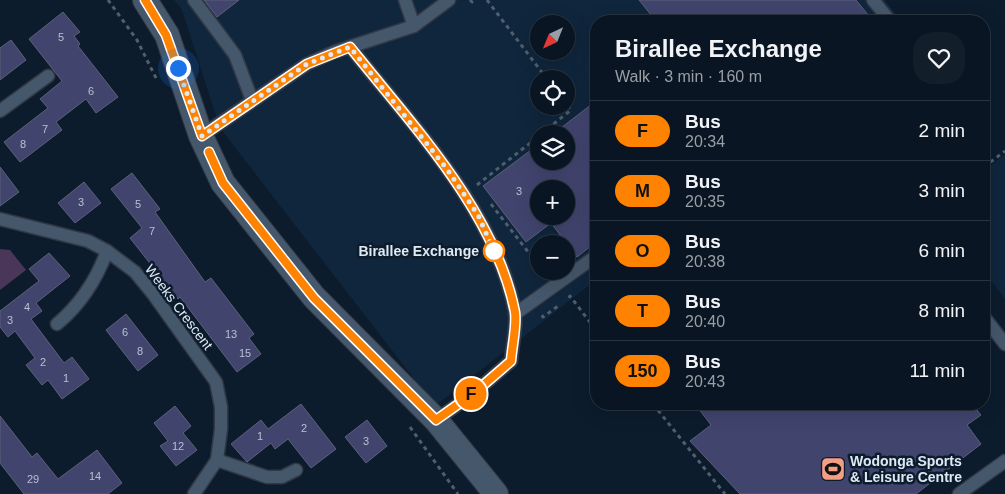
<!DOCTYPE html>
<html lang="en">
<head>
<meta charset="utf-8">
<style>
	body { margin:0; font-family:Helvetica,sans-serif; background:#121e2a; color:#f1f3f6; height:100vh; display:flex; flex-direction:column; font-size:19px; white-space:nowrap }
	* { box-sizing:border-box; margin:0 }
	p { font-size:16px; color:#999fa5 }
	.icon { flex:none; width:28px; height:28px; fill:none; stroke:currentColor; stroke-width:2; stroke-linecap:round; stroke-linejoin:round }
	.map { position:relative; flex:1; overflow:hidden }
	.sheet { position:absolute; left:590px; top:15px; width:400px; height:395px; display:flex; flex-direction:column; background:#091522; border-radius:20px; box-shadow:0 5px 20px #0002,0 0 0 1px #293440 }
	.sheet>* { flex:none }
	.badge { padding:0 10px; border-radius:16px; font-size:18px; line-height:32px }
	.needle { width:32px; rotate:223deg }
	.controls { position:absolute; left:530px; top:15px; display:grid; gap:10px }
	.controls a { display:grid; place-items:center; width:45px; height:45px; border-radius:50%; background:#091522; box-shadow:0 5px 20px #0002,0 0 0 1px #293440; font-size:25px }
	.you { position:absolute; width:25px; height:25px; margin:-12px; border:4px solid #fff; border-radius:50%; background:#1a73e8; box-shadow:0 0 0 8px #1a73e833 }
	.map>.badge { position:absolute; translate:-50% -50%; box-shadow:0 0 0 2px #fff }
	.round { display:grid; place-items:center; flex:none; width:52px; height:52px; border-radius:20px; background:#121e2a }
	.head { display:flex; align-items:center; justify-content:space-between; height:85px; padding:0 25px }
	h1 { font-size:24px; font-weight:600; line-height:38px }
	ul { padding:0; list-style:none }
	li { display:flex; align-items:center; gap:15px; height:60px; padding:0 25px; border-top:1px solid #293440 }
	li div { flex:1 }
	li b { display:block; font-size:19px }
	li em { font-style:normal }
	li .badge { min-width:55px; font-weight:700; text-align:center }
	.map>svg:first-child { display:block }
	.built { fill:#10263c; fill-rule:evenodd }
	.green { fill:#493659 }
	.building { fill:#41446d; stroke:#5d6079; fill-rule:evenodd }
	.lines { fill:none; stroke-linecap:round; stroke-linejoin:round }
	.service-casing { stroke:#313845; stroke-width:15 }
	.minor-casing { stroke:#313845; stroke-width:26 }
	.path { stroke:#505e6d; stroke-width:3; stroke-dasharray:4 4; stroke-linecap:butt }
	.service { stroke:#45576a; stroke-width:12 }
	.minor { stroke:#45576a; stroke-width:24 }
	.line-casing { stroke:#fff; stroke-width:11 }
	.line { stroke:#ff8200; stroke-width:8 }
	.walk { stroke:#dee9f4; stroke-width:5; stroke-dasharray:0 9 }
	.stop-dot { fill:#fff; stroke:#ff8200; stroke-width:2.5 }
	.labels { text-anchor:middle; stroke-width:5; stroke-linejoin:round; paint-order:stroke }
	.number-label { font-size:11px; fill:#b7c0d2 }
	.stop-label { font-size:14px; font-weight:bold; fill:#dee9f4; stroke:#0c1c2d; text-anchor:end }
	.street-label { font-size:14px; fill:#dee9f4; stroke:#0c1c2d }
	.poi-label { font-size:14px; font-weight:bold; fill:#dee9f4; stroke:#0c1c2d; text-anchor:start }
</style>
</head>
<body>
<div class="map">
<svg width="1005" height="494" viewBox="0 0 1005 494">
	<rect width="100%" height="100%" fill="#0c1c2d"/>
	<g class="built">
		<path d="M174,0H885L901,21H596V280L435,406L220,128L182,10ZM539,24H566V51H539ZM539,79H566V106H539ZM539,134H566V161H539ZM539,189H566V216H539ZM539,244H566V271H539Z"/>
		<path d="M1005,154V299L984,271V171Z"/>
	</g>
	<path class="green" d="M0,249L10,250L26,270L0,290Z"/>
	<g class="building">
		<path d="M204,0H239L217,17Z"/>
		<path d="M639,0H856L873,21H656Z"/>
		<path d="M63,12L80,32L74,36L80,44L78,46L118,97L96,113L86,99L56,122L62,130L20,162L4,142L48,108L40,99L62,81L29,39Z"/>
		<path d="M11,40L26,60L0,80V48Z"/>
		<path d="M596,101V242L577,257L551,223L526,242L483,186L539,144V161H566V134H553ZM539,189H566V216H539Z"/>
		<path d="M0,167L19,192L0,206Z"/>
		<path d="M132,173L160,209L155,212L205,282L211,278L254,334L249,338L261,354L237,372L180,297L178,299L130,238L142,228L111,189Z"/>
		<path d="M84,182L101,203L75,223L58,203Z"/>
		<path d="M49,253L70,276L36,303L42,311L31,319L64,363L72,357L89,379L62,399L48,380L42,385L26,365L35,358L15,331L8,337L0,327V311L39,281L29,269Z"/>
		<path d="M126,314L158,355L138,371L106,330Z"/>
		<path d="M301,404L336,449L311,468L288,439L275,449L271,443L247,462L231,444L261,420L268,429Z"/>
		<path d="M695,404H972L981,415L967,425L981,444L916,494H740L690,441L711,425Z"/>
		<path d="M175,406L191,426L183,433L197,450L176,466L160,446L168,441L154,423Z"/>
		<path d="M0,416L32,457L37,453L58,479L97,450L122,483L108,494H24L0,463Z"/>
		<path d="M367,420L387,446L366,463L345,437Z"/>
	</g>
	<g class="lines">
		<defs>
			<g id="service">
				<path d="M194,0L235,55L252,100"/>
				<path d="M405,0L414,26"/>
				<path d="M873,0L890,21"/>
				<path d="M350,47C413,126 495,210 515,312C517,326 512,346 511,361L474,393L436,420"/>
				<path d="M0,111L48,76"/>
				<path d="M201,136L307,64L334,52L414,26L449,0"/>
				<path d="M0,219L88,241L107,251L135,272L153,294L216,382L221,407V429L217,460L194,494"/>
				<path d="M515,314L596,256"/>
				<path d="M984,317L1005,344"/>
				<path d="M57,324C81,304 96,281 107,251"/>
				<path d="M217,460L267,477H282L296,470"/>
				<path d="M959,494L1005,461"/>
			</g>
			<path id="minor" d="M145,0L167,35L201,136L223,183L314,297L436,420L496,494"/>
		</defs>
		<use href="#service" class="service-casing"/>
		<use href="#minor" class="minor-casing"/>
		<g class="path">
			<path d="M108,0L137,40L157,80"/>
			<path d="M470,0L472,2L475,0"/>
			<path d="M487,0L547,79"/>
			<path d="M541,134L571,110L566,104"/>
			<path d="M984,167L1005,151"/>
			<path d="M477,185L539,136"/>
			<path d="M491,204L539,266"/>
			<path d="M569,298L570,296L596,330"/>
			<path d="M542,315L543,317L558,306"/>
			<path d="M653,404L725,494"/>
			<path d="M410,427L458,494"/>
		</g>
		<use href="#service" class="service"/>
		<use href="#minor" class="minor"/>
	</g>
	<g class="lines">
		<defs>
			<path id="line" d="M145,0L166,35L202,136L307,64L350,47C412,125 495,211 515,312C517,326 512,346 511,361L474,393L436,420L314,298L223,183L209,152"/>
		</defs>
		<use href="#line" class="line-casing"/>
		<use href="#line" class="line"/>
		<path class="walk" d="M178,68L202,136L307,64L350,47L447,169L478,215L494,251"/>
	</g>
	<defs>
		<symbol id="stadium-square" viewBox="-11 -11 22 22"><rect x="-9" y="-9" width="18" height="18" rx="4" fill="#f39f85" stroke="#0c1c2d"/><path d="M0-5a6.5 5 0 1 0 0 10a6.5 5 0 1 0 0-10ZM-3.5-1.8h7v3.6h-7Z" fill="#111"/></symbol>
	</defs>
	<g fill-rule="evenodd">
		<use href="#stadium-square" x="819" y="455" width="28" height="28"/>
	</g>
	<circle class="stop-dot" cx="494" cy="251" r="10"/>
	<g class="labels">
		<g class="number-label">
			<text x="61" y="41">5</text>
			<text x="91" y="95">6</text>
			<text x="45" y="133">7</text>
			<text x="23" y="148">8</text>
			<text x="519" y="195">3</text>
			<text x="81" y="206">3</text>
			<text x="138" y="208">5</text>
			<text x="152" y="235">7</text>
			<text x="27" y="311">4</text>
			<text x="10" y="324">3</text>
			<text x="125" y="336">6</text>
			<text x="231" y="338">13</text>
			<text x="140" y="355">8</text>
			<text x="245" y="357">15</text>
			<text x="43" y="366">2</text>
			<text x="66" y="382">1</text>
			<text x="304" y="432">2</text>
			<text x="260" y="440">1</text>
			<text x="366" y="445">3</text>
			<text x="178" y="450">12</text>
			<text x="95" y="480">14</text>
			<text x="33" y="483">29</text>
		</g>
		<g class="stop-label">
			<text x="479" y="256">Birallee Exchange</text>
		</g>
		<g class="street-label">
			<text transform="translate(179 307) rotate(53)" y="5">Weeks Crescent</text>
		</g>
		<g class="poi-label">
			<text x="850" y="466">Wodonga Sports<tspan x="850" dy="16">&amp; Leisure Centre</tspan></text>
		</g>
	</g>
</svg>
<div class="controls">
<a><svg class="needle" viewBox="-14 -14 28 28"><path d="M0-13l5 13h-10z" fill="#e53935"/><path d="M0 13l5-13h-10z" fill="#999fa5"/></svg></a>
<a><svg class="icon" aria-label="locate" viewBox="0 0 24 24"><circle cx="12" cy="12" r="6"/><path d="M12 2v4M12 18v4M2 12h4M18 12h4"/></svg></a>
<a><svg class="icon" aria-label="layers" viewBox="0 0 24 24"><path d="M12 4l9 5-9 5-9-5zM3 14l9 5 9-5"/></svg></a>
<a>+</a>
<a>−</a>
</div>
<div class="you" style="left:178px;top:68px"></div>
<b class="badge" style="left:471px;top:394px;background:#ff8200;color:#111">F</b>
<section class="sheet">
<div class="head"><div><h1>Birallee Exchange</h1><p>Walk · 3 min · 160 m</p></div><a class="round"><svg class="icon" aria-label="heart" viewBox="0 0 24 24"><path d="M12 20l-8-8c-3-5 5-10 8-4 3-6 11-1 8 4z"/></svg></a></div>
<ul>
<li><span class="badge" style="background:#ff8200;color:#111">F</span><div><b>Bus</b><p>20:34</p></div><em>2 min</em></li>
<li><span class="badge" style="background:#ff8200;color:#111">M</span><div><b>Bus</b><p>20:35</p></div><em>3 min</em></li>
<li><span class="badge" style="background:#ff8200;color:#111">O</span><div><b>Bus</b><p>20:38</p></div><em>6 min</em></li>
<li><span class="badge" style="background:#ff8200;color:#111">T</span><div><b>Bus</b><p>20:40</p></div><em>8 min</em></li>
<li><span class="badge" style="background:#ff8200;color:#111">150</span><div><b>Bus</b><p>20:43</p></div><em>11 min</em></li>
</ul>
</section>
</div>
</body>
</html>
